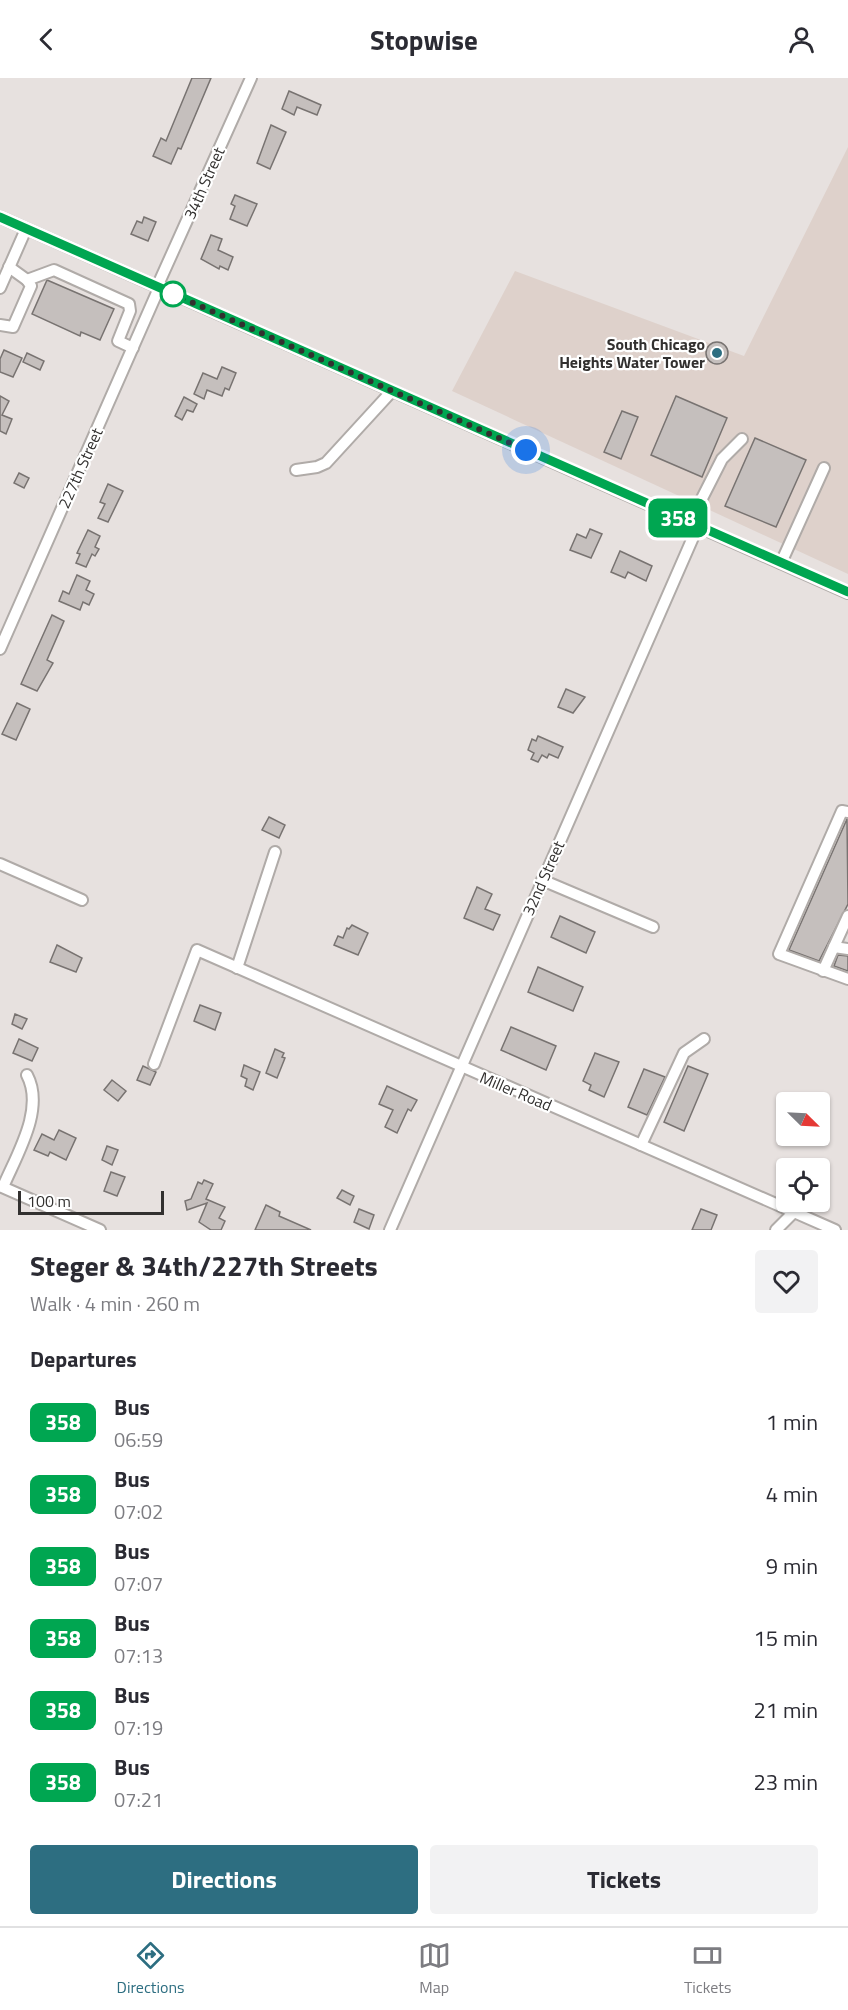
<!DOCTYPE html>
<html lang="en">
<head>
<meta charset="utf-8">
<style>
	body { margin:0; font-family:"Titillium Web",sans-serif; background:#f2f2f3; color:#2b2b33; height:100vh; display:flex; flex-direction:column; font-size:22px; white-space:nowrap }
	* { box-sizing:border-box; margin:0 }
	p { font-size:20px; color:#7c7c81 }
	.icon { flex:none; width:33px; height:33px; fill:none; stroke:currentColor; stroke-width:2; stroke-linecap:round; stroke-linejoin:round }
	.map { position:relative; height:1152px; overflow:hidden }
	.panel { display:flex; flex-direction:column; background:#fff; flex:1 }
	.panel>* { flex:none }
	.badge { padding:0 12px; border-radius:9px; font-size:21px; line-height:39px }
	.needle { width:39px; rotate:114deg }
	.controls { position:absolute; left:776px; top:1014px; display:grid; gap:12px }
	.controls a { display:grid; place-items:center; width:54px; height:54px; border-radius:6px; background:#fff; box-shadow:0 2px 4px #0004; font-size:30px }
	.scale { position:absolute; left:18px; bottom:15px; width:146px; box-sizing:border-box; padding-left:6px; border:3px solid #32302f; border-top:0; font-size:16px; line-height:21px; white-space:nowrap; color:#32302f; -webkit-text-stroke:4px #fff; paint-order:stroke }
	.you { position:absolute; width:30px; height:30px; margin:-15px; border:4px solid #fff; border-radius:50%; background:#1a73e8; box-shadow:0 0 0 9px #1a73e833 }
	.map>.badge { position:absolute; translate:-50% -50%; box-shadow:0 0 0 3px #fff }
	h2 { padding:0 30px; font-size:22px; line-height:54px }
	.round { display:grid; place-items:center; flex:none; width:63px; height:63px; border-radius:6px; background:#f2f2f3 }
	.overview { display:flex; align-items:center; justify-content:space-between; height:102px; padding:0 30px }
	h1 { font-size:28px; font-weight:700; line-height:45px }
	.cta { display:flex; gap:12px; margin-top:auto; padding:12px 30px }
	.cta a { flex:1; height:69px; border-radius:6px; background:#2d6e81; color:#fff; font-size:24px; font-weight:700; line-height:69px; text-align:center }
	.cta a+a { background:#f2f2f3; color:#2b2b33 }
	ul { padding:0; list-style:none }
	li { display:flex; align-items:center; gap:18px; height:72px; padding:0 30px }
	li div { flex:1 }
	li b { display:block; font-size:22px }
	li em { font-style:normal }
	li .badge { min-width:66px; font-weight:700; text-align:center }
	header { display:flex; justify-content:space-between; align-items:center; height:78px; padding:0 30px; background:#fff; font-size:27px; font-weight:700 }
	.menu { display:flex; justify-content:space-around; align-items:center; height:84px; border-top:2px solid #e1e1e2; background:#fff; font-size:16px; color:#7c7c81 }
	.menu a { display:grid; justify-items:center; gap:3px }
	.menu .selected { color:#2d6e81 }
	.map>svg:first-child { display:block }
	.built { fill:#ded1cb }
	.building { fill:#c5bfbd; stroke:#787371; stroke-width:1.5 }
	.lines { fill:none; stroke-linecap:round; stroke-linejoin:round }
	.minor-casing { stroke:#b0aba8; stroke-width:14 }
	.minor { stroke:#fff; stroke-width:10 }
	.line-casing { stroke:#fff; stroke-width:14 }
	.line { stroke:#00a651; stroke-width:9 }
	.walk { stroke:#32302f; stroke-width:6; stroke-dasharray:0 10.8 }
	.stop-dot { fill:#fff; stroke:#00a651; stroke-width:3 }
	.poi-dot { fill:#2d6e81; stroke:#fff; stroke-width:2 }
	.labels { text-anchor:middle; stroke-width:4.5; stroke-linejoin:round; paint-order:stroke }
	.street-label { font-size:16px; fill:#32302f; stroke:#fff }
	.poi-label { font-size:16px; font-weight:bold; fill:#32302f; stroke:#fff; text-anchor:end }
</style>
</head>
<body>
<header><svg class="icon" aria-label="back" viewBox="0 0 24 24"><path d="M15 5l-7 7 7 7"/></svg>Stopwise<svg class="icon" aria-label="person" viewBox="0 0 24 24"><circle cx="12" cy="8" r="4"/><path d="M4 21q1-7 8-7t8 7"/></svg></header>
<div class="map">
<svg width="848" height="1152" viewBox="0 0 848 1152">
	<rect width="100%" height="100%" fill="#e7e1df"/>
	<path class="built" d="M848,69V496L452,313L515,193L744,278Z"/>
	<g class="building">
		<path d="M192,0H211L181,71L178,70L171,86L153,78L161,60L166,63Z"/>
		<path d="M289,13L321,27L317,37L297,29L294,37L282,31Z"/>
		<path d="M271,47L286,54L270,91L257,85Z"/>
		<path d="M235,117L257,126L247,148L230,141L235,128L231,126Z"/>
		<path d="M144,139L156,144L148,163L131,156L137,143L142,145Z"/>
		<path d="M211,157L222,161L218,172L233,179L228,192L220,188L219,191L201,181Z"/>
		<path d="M47,202L114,231L100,262L81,254L80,258L32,236Z"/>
		<circle cx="717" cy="275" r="11"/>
		<path d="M4,272L22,280L13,299L0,294V281Z"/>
		<path d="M27,275L44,283L40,292L23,284Z"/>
		<path d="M222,289L236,295L229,312L225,310L222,318L207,312L204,321L194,316L203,295L217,301Z"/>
		<path d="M0,318L9,323L2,337L12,341L6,356L0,353Z"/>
		<path d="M676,318L727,340L702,399L651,377Z"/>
		<path d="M184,319L197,326L193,334L187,332L182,342L175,338Z"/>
		<path d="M622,333L638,339L621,381L604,374Z"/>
		<path d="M755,360L806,382L776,449L725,428Z"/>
		<path d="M19,395L29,400L24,410L14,405Z"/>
		<path d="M108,406L123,413L108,444L98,440L105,426L100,424Z"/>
		<path d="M590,451L602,456L591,480L570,472L577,456L586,460Z"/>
		<path d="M88,452L100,458L95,469L99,471L95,478L92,476L86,489L76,485L80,476L77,475Z"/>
		<path d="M620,473L652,488L646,503L628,494L625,500L611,494Z"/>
		<path d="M77,497L90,503L86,512L94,516L89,527L83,524L80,532L59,523L63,513L69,516Z"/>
		<path d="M52,537L64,543L47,582L53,585L37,613L21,606Z"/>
		<path d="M566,611L585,619L573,635L558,629Z"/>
		<path d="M17,625L30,631L16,662L2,656Z"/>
		<path d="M538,658L563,669L558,680L549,676L547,680L542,677L538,684L531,681L534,675L528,672L532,661L536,663Z"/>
		<path d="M269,739L285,747L279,760L262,752Z"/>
		<path d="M847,741L848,826L819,883L789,872Z"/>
		<path d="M477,809L492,816L485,831L500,837L493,852L464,840Z"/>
		<path d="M560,838L595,854L586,875L551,859Z"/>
		<path d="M352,847L368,855L358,877L334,867L338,858L343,860L347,850L349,851Z"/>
		<path d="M57,867L82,880L76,894L50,884Z"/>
		<path d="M838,877L848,878V893L834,888Z"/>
		<path d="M538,889L583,909L573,933L528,914Z"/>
		<path d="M200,927L221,935L215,952L194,943Z"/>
		<path d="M15,936L27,941L22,951L12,946Z"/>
		<path d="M511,949L556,968L546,992L501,972Z"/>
		<path d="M19,961L38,970L32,983L13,975Z"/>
		<path d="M275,971L284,975L282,979L285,980L277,1000L266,995Z"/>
		<path d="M595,975L619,984L604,1019L589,1012L591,1007L583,1003Z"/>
		<path d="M244,987L260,994L253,1012L245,1008L247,1001L241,998Z"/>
		<path d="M143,988L156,994L150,1007L137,1002Z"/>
		<path d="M688,988L708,996L684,1053L664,1044Z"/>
		<path d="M644,991L665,999L647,1037L628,1029Z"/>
		<path d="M112,1002L126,1013L118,1023L104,1012Z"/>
		<path d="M387,1008L417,1022L411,1033L408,1031L397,1055L385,1049L393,1032L379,1026Z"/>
		<path d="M59,1052L76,1060L66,1082L50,1074L48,1078L34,1072L42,1056L54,1062Z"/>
		<path d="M107,1068L118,1072L112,1087L102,1082Z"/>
		<path d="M111,1094L125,1099L117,1118L104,1113Z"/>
		<path d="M204,1102L213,1106L206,1121L225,1129L219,1140L225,1143L221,1152H211L199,1144L207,1125L187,1132L185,1123L191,1121L198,1104L202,1106Z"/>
		<path d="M342,1112L354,1118L350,1127L337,1120Z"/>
		<path d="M266,1127L280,1134L279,1138L311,1152H255Z"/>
		<path d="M359,1131L374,1137L369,1151L354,1144Z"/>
		<path d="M701,1131L717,1137L711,1152H692Z"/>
	</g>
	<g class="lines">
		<defs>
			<g id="minor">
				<path d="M0,139L848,515"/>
				<path d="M27,202L54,192L129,226L130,233L118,263L133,270"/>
				<path d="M157,209L251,0"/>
				<path d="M0,210L26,151"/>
				<path d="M0,247L13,249L31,208L27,202L9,189"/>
				<path d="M296,392L317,389L326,385L392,313"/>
				<path d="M690,444L722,381L742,361"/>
				<path d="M781,485L824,390"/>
				<path d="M0,571L159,210"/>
				<path d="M848,734L842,733L779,876L848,901"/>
				<path d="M0,786L82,822"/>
				<path d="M542,802L653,849"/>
				<path d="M834,869L848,871"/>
				<path d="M237,890L275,774"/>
				<path d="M823,893L848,838"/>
				<path d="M154,986L197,872L835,1152"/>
				<path d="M641,1067L684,975L704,961"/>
				<path d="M0,1108L100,1152"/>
				<path d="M3,1109C17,1076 45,1031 27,997"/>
				<path d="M390,1152L698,448"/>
				<path d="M776,1152L794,1134"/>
			</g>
		</defs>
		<use href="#minor" class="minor-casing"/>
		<use href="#minor" class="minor"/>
	</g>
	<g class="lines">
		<defs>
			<path id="line" d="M0,139L848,514"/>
		</defs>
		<use href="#line" class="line-casing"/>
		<use href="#line" class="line"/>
		<path class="walk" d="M173,216L526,372"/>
	</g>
	<circle class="stop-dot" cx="173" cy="216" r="12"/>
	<circle class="poi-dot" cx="717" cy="275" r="6"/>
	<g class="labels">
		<g class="street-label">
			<text transform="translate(204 105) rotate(-66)" y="6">34th Street</text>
			<text transform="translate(80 390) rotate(-66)" y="6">227th Street</text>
			<text transform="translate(543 800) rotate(-66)" y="6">32nd Street</text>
			<text transform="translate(516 1013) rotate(23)" y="6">Miller Road</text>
		</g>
		<g class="poi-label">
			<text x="705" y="272">South Chicago<tspan x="705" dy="18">Heights Water Tower</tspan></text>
		</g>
	</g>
</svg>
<div class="controls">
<a><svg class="needle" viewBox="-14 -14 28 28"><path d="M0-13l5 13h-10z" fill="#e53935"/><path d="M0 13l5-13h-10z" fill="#7c7c81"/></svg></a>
<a><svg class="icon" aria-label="locate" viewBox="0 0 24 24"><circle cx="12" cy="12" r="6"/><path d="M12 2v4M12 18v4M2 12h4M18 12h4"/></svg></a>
</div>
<div class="scale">100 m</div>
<div class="you" style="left:526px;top:372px"></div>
<b class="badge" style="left:678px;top:440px;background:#00a651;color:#fff">358</b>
</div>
<section class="panel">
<div class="overview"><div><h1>Steger &amp; 34th/227th Streets</h1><p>Walk · 4 min · 260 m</p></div><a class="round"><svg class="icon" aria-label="heart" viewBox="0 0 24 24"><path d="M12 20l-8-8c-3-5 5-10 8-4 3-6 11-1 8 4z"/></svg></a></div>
<h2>Departures</h2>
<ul>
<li><span class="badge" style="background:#00a651;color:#fff">358</span><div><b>Bus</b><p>06:59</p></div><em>1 min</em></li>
<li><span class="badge" style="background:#00a651;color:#fff">358</span><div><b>Bus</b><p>07:02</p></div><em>4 min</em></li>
<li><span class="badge" style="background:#00a651;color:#fff">358</span><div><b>Bus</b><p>07:07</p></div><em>9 min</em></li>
<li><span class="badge" style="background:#00a651;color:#fff">358</span><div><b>Bus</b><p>07:13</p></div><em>15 min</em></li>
<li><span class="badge" style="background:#00a651;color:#fff">358</span><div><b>Bus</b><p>07:19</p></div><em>21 min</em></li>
<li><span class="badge" style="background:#00a651;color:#fff">358</span><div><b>Bus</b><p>07:21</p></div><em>23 min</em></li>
</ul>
<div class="cta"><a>Directions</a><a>Tickets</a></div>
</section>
<nav class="menu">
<a class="selected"><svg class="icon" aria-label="directions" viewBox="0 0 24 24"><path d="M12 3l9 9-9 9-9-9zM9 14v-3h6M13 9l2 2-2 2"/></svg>Directions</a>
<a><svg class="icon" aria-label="map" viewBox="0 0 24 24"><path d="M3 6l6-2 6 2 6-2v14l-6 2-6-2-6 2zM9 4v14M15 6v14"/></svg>Map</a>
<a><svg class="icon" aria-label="tickets" viewBox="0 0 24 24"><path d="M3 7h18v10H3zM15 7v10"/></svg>Tickets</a>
</nav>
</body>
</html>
